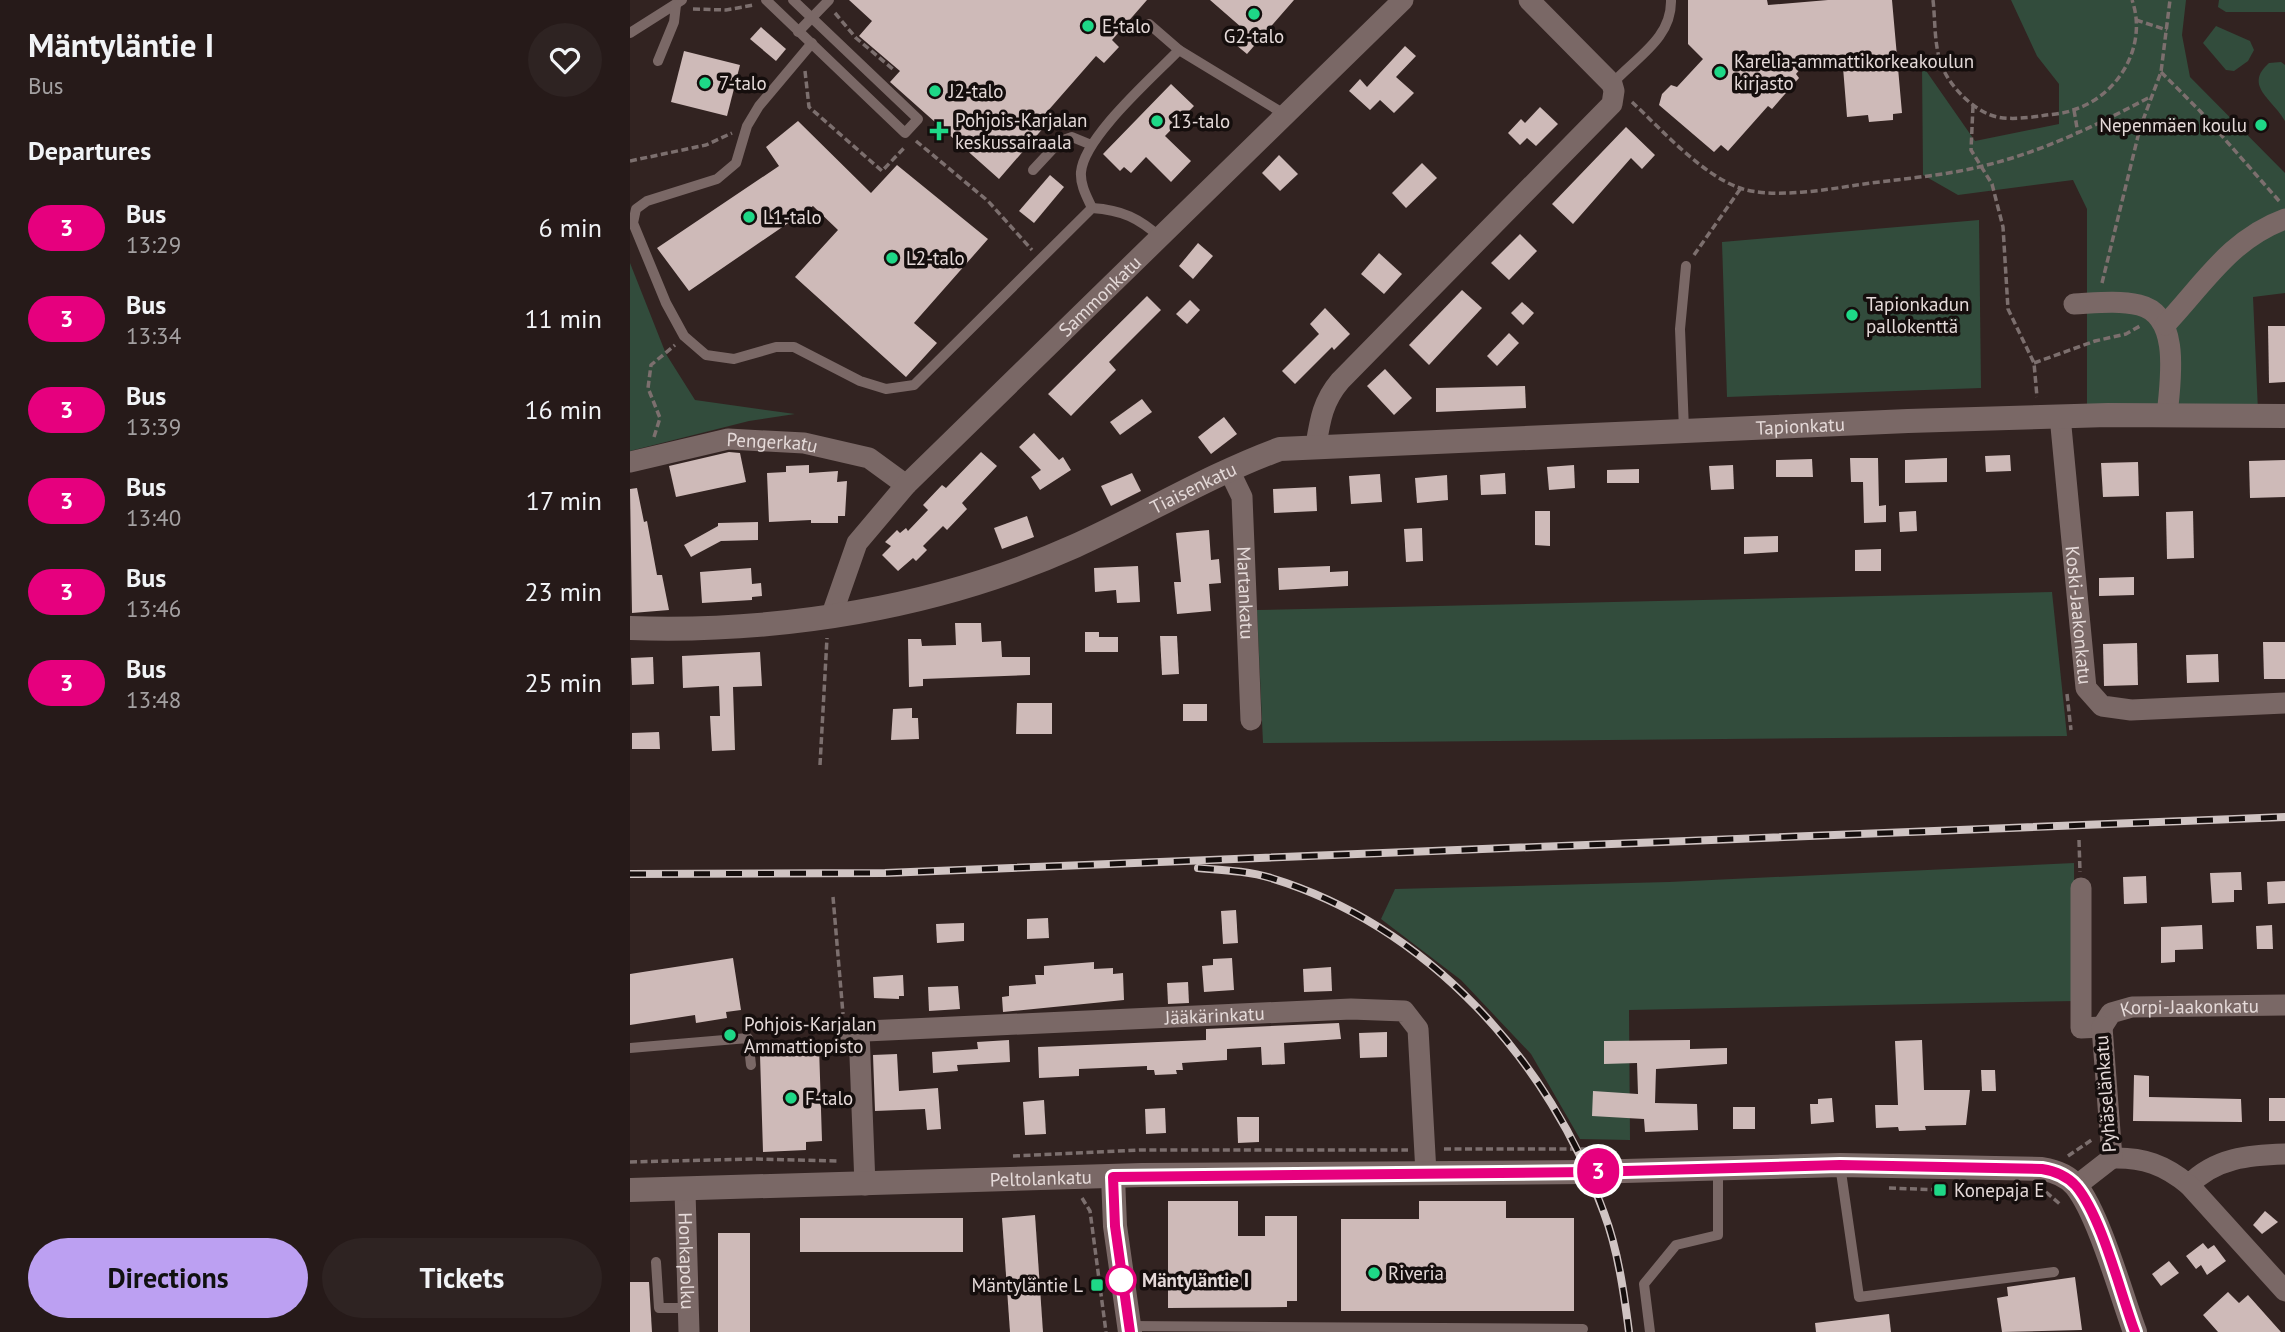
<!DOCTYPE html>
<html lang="en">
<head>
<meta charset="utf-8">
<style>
	body { margin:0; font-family:"PT Sans",sans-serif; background:#2e2322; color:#f1f3f6; height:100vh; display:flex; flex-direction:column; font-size:26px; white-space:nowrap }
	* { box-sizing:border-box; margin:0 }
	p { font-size:23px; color:#a4a1a2 }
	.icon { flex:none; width:38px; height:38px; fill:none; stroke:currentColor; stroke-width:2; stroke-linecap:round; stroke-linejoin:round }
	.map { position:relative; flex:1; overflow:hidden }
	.drawer { display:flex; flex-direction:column; background:#261a19; width:630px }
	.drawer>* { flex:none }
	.badge { padding:0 14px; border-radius:23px; font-size:24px; line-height:46px }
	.map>.badge { position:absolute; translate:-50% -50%; box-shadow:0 0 0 4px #fff }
	h2 { padding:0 28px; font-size:26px; line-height:63px }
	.round { display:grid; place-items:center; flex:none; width:74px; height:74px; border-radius:37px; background:#2e2322 }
	.overview { display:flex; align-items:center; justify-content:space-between; height:119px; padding:0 28px }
	h1 { font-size:33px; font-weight:800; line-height:52px }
	.button { display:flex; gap:14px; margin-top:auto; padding:14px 28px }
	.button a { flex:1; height:80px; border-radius:42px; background:#bca0f2; color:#111; font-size:28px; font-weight:800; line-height:80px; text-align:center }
	.button a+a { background:#2e2322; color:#f1f3f6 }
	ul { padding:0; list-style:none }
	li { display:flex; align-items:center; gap:21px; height:91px; padding:0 28px }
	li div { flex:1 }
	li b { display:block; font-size:26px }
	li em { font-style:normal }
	li .badge { min-width:77px; font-weight:700; text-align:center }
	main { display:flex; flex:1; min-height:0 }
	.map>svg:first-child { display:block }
	.green { fill:#324c3c }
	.building { fill:#cebab8 }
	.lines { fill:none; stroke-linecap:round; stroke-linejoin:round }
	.path { stroke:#7c6f6e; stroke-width:3.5; stroke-dasharray:7 3.5; stroke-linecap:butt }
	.service { stroke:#7a6866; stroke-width:10 }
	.minor { stroke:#7a6866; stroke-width:21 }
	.tertiary { stroke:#7a6866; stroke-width:24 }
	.rail-casing { stroke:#d0c4c3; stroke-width:8 }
	.rail { stroke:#150e0d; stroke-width:5; stroke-dasharray:16; stroke-linecap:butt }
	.line-casing { stroke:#fff; stroke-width:16 }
	.line { stroke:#e6007e; stroke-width:10 }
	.poi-dot { fill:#1ed887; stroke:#150e0d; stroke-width:2.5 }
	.stop-dot { fill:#fff; stroke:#e6007e; stroke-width:3.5 }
	.labels { text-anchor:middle; stroke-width:7; stroke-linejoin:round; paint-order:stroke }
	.poi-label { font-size:19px; fill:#e5dad9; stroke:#150e0d; text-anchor:start }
	.street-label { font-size:19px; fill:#e5dad9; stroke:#150e0d }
	.stop-label { font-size:19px; font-weight:bold; fill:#e5dad9; stroke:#150e0d; text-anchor:start }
</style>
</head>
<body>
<main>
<section class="drawer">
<div class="overview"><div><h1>Mäntyläntie I</h1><p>Bus</p></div><a class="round"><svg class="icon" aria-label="heart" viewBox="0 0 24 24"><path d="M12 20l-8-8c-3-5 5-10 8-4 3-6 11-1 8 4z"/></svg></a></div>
<h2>Departures</h2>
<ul>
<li><span class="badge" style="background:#e6007e;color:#fff">3</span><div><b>Bus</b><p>13:29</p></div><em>6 min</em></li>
<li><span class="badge" style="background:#e6007e;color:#fff">3</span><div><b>Bus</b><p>13:34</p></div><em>11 min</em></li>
<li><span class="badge" style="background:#e6007e;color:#fff">3</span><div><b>Bus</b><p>13:39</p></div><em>16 min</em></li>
<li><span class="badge" style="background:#e6007e;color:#fff">3</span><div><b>Bus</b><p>13:40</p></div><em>17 min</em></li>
<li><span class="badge" style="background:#e6007e;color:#fff">3</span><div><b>Bus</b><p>13:46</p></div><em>23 min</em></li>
<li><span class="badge" style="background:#e6007e;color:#fff">3</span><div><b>Bus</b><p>13:48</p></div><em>25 min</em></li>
</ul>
<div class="button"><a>Directions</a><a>Tickets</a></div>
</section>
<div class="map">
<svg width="1655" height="1332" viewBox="0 0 1655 1332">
	<rect width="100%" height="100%" fill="#322321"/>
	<g class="green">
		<path d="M1381,0H1556L1552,35L1560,77L1655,173V293L1623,297L1628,411L1457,412V209L1443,180L1328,195L1293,175L1292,65L1345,141L1429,124V84L1407,56Z"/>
		<path d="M1589,0H1655V12H1596L1588,7Z"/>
		<path d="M1586,26L1620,41L1624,50L1618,61L1604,71L1596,70L1573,43Z"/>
		<path d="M1651,62L1655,65V121C1643,99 1613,86 1639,63Z"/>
		<path d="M1349,220L1351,388L1097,397L1092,242Z"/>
		<path d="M0,263L36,354L65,400L165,414L119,421L0,451Z"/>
		<path d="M1422,592L1437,736L633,743L627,610Z"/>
		<path d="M1444,863L1445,1001L999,1010L1000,1140L950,1139L901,1054L831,980L751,919L765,889L1039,882Z"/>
	</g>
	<g class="building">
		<path d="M219,0H517L482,40L489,47L474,63L466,56L409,121L415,126L369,179L260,82L270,71L229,36L242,21Z"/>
		<path d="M580,0H664L617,54L600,40L611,27Z"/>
		<path d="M1058,0H1137L1138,5L1198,0H1262L1272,113L1263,114V120L1239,122L1238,115L1217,117L1212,55L1179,58L1166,74L1169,78L1142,109L1138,106L1098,151L1091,145L1084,152L1029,105L1032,94L1041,85L1047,87L1073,59L1058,44Z"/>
		<path d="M131,27L156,49L146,61L120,39Z"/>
		<path d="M775,46L786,56L766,77L784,93L764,113L750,100L740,110L719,91L730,79L737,87Z"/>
		<path d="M54,51L110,65L97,116L41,102Z"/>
		<path d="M541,84L564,106L535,136L561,161L541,182L516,157L501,173L494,167L490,171L473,154Z"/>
		<path d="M910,107L928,124L906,146L897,138L890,145L878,133L891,119L895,123Z"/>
		<path d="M168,121L241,193L267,165L358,239L284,323L307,343L276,377L165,277L208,230L183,206L59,291L27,248L149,166L136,147Z"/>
		<path d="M996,127L1025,155L1012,169L1001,158L943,224L922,204Z"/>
		<path d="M649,155L668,174L650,191L632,173Z"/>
		<path d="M792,163L807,178L776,208L762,193Z"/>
		<path d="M420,175L434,187L404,223L389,211Z"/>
		<path d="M890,234L907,251L879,280L861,263Z"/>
		<path d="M568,243L583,256L563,279L549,266Z"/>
		<path d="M749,253L772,274L754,294L731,274Z"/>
		<path d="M832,290L852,308L799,365L779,345Z"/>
		<path d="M517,296L531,310L479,362L486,370L441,416L418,394Z"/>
		<path d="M560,300L570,310L557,324L546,314Z"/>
		<path d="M892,302L904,313L893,325L881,313Z"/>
		<path d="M695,308L720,334L704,350L702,347L665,384L652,371L689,334L680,324Z"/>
		<path d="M1638,326H1655V382L1639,383Z"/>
		<path d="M879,333L889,343L867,366L857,356Z"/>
		<path d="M755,369L782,398L764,415L737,386Z"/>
		<path d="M895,386L896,408L806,412V388Z"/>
		<path d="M512,399L522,412L490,435L480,422Z"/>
		<path d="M594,417L607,434L581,454L568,437Z"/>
		<path d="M404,433L429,460L433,457L441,470L410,490L401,477L411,470L389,447Z"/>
		<path d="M99,452L110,453L116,482L46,497L39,466Z"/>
		<path d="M351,452L367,466L332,503L337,509L317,530L313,526L293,546L297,550L286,561L283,558L268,571L252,555L261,546L255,542L267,530L270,533L276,528L278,531L298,510L293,505L312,485L316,488Z"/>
		<path d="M1380,455L1381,471L1356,472L1355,456Z"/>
		<path d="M1220,458H1248L1249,506L1256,505V522L1234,523L1233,482H1221Z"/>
		<path d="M1317,458V482L1275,483V460Z"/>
		<path d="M1182,459L1183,477H1146V460Z"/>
		<path d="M1655,460V497L1620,498L1619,461Z"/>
		<path d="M1508,462L1509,496L1473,497L1471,463Z"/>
		<path d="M179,465V473L208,471L207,482L217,481L215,516H208V523H181V520L139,522L137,473L156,472V466Z"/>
		<path d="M944,465L945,488L919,490L917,467Z"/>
		<path d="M1103,465L1104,489L1081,490L1079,466Z"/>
		<path d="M1009,469V483H977V470Z"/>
		<path d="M502,473L511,491L481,506L471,486Z"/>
		<path d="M875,473L876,494L851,495L850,475Z"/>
		<path d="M750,474L752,502L721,504L719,476Z"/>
		<path d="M817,475L818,500L787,503L785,478Z"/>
		<path d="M686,487L687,511L644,513L643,489Z"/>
		<path d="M7,488L14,522L17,521L27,575H32L39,610L2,613L0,489Z"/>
		<path d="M905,511H920V546L905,545Z"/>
		<path d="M1286,511L1287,531L1270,532L1269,512Z"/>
		<path d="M1563,511L1564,558L1537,559L1536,512Z"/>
		<path d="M397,516L404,537L372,549L364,528Z"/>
		<path d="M128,522V540L91,541L61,557L54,545L88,526V523Z"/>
		<path d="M792,528L793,561L776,562L774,529Z"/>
		<path d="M579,530L581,560L589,559L591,583L579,584L581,611L547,614L544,582H551L546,533Z"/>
		<path d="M1148,536V552L1114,554V537Z"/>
		<path d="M1251,549V571H1225V550Z"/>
		<path d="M508,566L510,602L487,603L486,590L465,592L464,568Z"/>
		<path d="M700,566V572L718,571V586L649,590L648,568Z"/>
		<path d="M121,568L122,584L131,583L132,596L122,597V600L72,603L70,572Z"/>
		<path d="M1504,577V595L1469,596V578Z"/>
		<path d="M325,623H351L352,642L371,641L372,657H400V675L293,679V686L279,687L278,639H291L292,646L326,645Z"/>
		<path d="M455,632H469V637H488V652H455Z"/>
		<path d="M530,636H547L549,674L532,675Z"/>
		<path d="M1633,642H1655V679H1634Z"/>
		<path d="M1507,643L1508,685L1474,686L1473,644Z"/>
		<path d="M130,652L132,686L103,687L105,750L82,751L80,716H90L89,686L53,688L52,656Z"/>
		<path d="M1588,654L1589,682L1557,683L1556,655Z"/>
		<path d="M23,657L24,684L2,685L1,658Z"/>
		<path d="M387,703H422V734H386Z"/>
		<rect x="553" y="704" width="24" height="17"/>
		<path d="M282,708V718H288L289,739L261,740L263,709Z"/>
		<path d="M29,732L30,749H2V733Z"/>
		<path d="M1611,872L1612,890H1604V902L1582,903L1580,873Z"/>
		<path d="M1516,876L1517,903L1494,904L1493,877Z"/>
		<path d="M1655,881V903L1638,904L1637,882Z"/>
		<path d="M606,910L608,943L593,944L591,911Z"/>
		<path d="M418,918L419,938L397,939V919Z"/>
		<path d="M334,923V941L307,943L306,924Z"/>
		<path d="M1572,925L1573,949L1545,950V962L1531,963V927Z"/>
		<path d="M1642,925L1643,949H1627L1626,926Z"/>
		<path d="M103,958L111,1010L96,1012L97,1018L66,1023L65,1015L0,1025V974Z"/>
		<path d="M602,958L604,990L574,992L572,966L583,965V959Z"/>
		<path d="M464,962V969L483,968V974L493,973L494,1000L373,1012L372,997L379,996V986L406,984L405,975H414V966Z"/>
		<path d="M701,967L702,991L674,992L673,969Z"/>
		<path d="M273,975L274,996H269V999L244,998L243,977Z"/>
		<path d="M558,982L559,1003L538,1004L537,983Z"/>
		<path d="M328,986L330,1009L299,1011L298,987Z"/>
		<path d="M709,1023L711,1039L654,1043L655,1064L632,1065L631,1047L597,1049V1060L552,1063L553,1070H546L547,1074L525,1075L524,1070H517V1066L449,1069V1076L409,1078L408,1047L576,1040V1029Z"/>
		<path d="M757,1032V1057L730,1058L729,1033Z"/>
		<path d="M379,1040L380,1062L327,1065L328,1071L303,1073L302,1052L348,1049L347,1042Z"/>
		<path d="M1060,1040V1049L1097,1048V1064L1026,1069L1025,1103L1067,1104L1068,1130L1015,1132L1014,1119L962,1116L963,1091L1008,1094L1007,1063L974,1064V1041Z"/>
		<path d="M1292,1040L1294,1090H1340L1336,1125L1295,1126L1296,1130L1269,1131L1268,1127L1246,1128L1245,1105H1268L1265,1041Z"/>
		<path d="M189,1046L192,1141L176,1142V1150L133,1152L130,1055L140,1054V1047Z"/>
		<path d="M267,1054L269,1091L308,1088L311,1129L297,1130L295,1109L245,1111L243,1055Z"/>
		<path d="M1351,1070H1365L1366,1091H1352Z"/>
		<path d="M1504,1075L1519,1076V1097L1611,1099L1612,1122L1503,1121Z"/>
		<path d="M1202,1098L1204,1122L1181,1124L1180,1104H1188V1099Z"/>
		<rect x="1639" y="1098" width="16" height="23"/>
		<path d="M414,1100L416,1134L395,1135L393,1102Z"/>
		<rect x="1103" y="1107" width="22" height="22"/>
		<path d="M535,1108L536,1133L516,1134L515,1109Z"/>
		<path d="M607,1117H629V1142L608,1143Z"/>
		<path d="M538,1201H608V1236H635V1216H667V1301H657V1307L538,1308Z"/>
		<path d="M789,1201H876V1218H944V1311H711V1219H789Z"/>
		<path d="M1635,1211L1648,1222L1632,1234L1623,1225Z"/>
		<path d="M405,1215L413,1332H380L372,1218Z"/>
		<rect x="170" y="1218" width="163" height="34"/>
		<rect x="88" y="1233" width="32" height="99"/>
		<path d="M1573,1243L1578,1249L1584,1245L1596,1261L1577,1275L1571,1265L1566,1269L1556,1256Z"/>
		<path d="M1539,1261L1549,1273L1531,1286L1522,1274Z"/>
		<path d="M1445,1277L1452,1330L1372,1332L1367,1298L1378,1296L1377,1287Z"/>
		<path d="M0,1282H19L22,1332H0Z"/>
		<path d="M1598,1292L1609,1303L1618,1295L1651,1332H1588L1573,1315Z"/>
		<path d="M1259,1314L1261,1332H1186L1185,1323Z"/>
	</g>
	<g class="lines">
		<g class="path">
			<path d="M1303,0C1306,26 1303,55 1318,78C1327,92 1342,107 1358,114C1373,121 1395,118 1411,116C1421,114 1433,114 1443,110C1489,96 1518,45 1502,0"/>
			<path d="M63,9L96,10L124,5"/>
			<path d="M205,13L226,38L264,70"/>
			<path d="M1506,20L1537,30"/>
			<path d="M175,71L179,107L252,171L275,147"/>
			<path d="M1531,72L1570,111L1650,202"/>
			<path d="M1002,102C1032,130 1072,175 1110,188C1141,199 1195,190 1227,185C1268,179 1313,176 1353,166C1412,152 1467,125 1520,97"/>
			<path d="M1343,106L1341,150L1362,184L1373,227L1378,309L1404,363L1407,397"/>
			<path d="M1444,110L1448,134"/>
			<path d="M286,141L358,201L402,250"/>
			<path d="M0,161L76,145L102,133"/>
			<path d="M1064,255L1111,188"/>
			<path d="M1472,283L1510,128L1531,72L1540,0"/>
			<path d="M1404,363L1465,341L1496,334L1510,326"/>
			<path d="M24,437L30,418L18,388L21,365L45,345"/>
			<path d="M1437,694L1441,730"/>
			<path d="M190,765L197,638"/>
			<path d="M1449,840L1450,872"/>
			<path d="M203,897L213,1014"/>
			<path d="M814,1149H967"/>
			<path d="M383,1156L511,1150H778"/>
			<path d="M1438,1156L1463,1139"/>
			<path d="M0,1162L127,1159L208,1161"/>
			<path d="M1259,1188L1314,1190"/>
			<path d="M1416,1192L1431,1205"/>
			<path d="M452,1198L460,1211L476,1332"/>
		</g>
		<g class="service">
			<path d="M136,0L275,133L288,119L163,0"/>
			<path d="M519,24L549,50"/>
			<path d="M168,32L199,0"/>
			<path d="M0,33L52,0"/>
			<path d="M182,43L129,106L117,126L106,163L87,179L17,201L6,209L3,223L36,303L54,336L76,355L104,359L146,347H164L230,381L256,389L284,385L462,208C492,210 509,218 531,238"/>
			<path d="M28,61L44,22L46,5"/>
			<path d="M982,84C1005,58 1042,39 1041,0"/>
			<path d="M403,170L430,141L442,137L459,144"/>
			<path d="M462,208C457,197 450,185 451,172C454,137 523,77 549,50L656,115"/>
			<path d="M1054,430L1050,329L1056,266"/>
			<path d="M0,1048L118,1038L121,1065"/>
			<path d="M1210,1165L1229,1297L1424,1272"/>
			<path d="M26,1262L29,1308H58"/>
			<path d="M499,1326L953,1329"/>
			<path d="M1020,1332L1014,1284L1046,1245L1088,1235V1168"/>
		</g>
		<g class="minor">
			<path d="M1444,304C1465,303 1488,300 1509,305C1552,315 1540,383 1537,416"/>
			<path d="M1535,325C1573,285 1600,239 1655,219"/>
			<path id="s1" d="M1430,416L1456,688L1472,706L1501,710L1655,703"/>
			<path d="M686,445C690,420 693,401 710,381L982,104L984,91L982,84L899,0"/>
			<path id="s2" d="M0,462L98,439L174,443L239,458L276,485"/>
			<path id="s3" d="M599,470L612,497L621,720"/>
			<path id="s4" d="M201,617L227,543L276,485L773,0"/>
			<path d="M1451,888V1028L1472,1027"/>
			<path id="s5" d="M1472,1027L1481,1013L1502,1007L1655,1005"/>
			<path d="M229,1031L235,1185"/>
			<path id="s6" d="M214,1032L721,1009L774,1011L788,1029L796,1173"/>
			<path d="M1482,1158C1513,1157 1535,1165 1559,1185C1585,1158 1619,1155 1655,1154"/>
			<path d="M1559,1185L1655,1291"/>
			<path d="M1446,1186L1482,1158L1472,1027"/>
			<path id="s7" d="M55,1191L59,1332"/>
		</g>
		<g class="tertiary">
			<path id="s8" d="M0,628C150,633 307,608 445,546C514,515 579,475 650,449L1278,421L1478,415L1655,416"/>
			<path d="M483,1177L485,1226L500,1332"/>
			<path id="s9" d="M0,1190L512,1175L958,1172L1210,1165L1412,1169C1425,1171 1437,1175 1446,1186C1469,1215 1491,1294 1505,1332"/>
		</g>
		<defs>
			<g id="rail">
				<path d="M568,868C592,870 618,871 641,878C798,926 920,1061 974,1213C988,1250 994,1293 999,1332"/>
				<path d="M0,874L255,873L1655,817"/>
			</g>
		</defs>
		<use href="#rail" class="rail-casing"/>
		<use href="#rail" class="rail"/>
	</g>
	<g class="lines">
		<defs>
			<path id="line" d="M500,1332L485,1226L483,1177L958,1172L1210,1165L1412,1169C1425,1171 1437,1176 1446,1186C1472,1217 1490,1292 1505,1332"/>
		</defs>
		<use href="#line" class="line-casing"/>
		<use href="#line" class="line"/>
	</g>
	<g class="poi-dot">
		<circle cx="624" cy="14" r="7"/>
		<circle cx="458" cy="26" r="7"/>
		<circle cx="1090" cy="72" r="7"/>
		<circle cx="75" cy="83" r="7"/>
		<circle cx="305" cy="91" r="7"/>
		<circle cx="527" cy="121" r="7"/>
		<circle cx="1631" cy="125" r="7"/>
		<path d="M305.5 120.5h7v7h7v7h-7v7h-7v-7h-7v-7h7z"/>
		<circle cx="119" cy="217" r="7"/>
		<circle cx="262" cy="258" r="7"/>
		<circle cx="1222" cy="315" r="7"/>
		<circle cx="100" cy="1035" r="7"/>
		<circle cx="161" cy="1098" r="7"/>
		<rect x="1303" y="1183" width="14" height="14" rx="3.5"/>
		<circle cx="744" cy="1273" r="7"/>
		<rect x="460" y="1278" width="14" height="14" rx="3.5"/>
	</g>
	<circle class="stop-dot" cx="491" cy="1280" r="14"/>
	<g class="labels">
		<g class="poi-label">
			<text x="472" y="33">E-talo</text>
			<text x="624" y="43" text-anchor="middle">G2-talo</text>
			<text x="1104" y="68">Karelia-ammattikorkeakoulun<tspan x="1104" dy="22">kirjasto</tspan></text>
			<text x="89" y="90">7-talo</text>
			<text x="319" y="98">J2-talo</text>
			<text x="325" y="127">Pohjois-Karjalan<tspan x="325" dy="22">keskussairaala</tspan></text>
			<text x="541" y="128">13-talo</text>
			<text x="1617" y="132" text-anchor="end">Nepenmäen koulu</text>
			<text x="133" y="224">L1-talo</text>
			<text x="276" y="265">L2-talo</text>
			<text x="1236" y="311">Tapionkadun<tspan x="1236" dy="22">pallokenttä</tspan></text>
			<text x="114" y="1031">Pohjois-Karjalan<tspan x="114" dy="22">Ammattiopisto</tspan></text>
			<text x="175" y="1105">F-talo</text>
			<text x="1324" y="1197">Konepaja E</text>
			<text x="758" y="1280">Riveria</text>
			<text x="453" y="1292" text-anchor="end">Mäntyläntie L</text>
		</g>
		<g class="street-label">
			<text dy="7" stroke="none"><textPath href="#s4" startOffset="425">Sammonkatu</textPath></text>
			<text dy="7" stroke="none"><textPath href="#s8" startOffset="1204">Tapionkatu</textPath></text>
			<text dy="7" stroke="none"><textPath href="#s2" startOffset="145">Pengerkatu</textPath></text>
			<text dy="7" stroke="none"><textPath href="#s8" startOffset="588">Tiaisenkatu</textPath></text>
			<text dy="7" stroke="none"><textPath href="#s3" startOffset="126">Martankatu</textPath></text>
			<text dy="7" stroke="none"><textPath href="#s1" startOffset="200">Koski-Jaakonkatu</textPath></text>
			<text dy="7" stroke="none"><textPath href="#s5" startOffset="96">Korpi-Jaakonkatu</textPath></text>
			<text dy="7" stroke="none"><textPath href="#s6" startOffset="371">Jääkärinkatu</textPath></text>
			<text transform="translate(1475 1094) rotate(-94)" y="7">Pyhäselänkatu</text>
			<text dy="7" stroke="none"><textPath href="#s9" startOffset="411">Peltolankatu</textPath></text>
			<text dy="7" stroke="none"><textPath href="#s7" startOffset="70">Honkapolku</textPath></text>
		</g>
		<g class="stop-label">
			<text x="512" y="1287">Mäntyläntie I</text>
		</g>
	</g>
</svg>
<b class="badge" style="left:968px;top:1171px;background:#e6007e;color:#fff">3</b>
</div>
</main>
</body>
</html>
